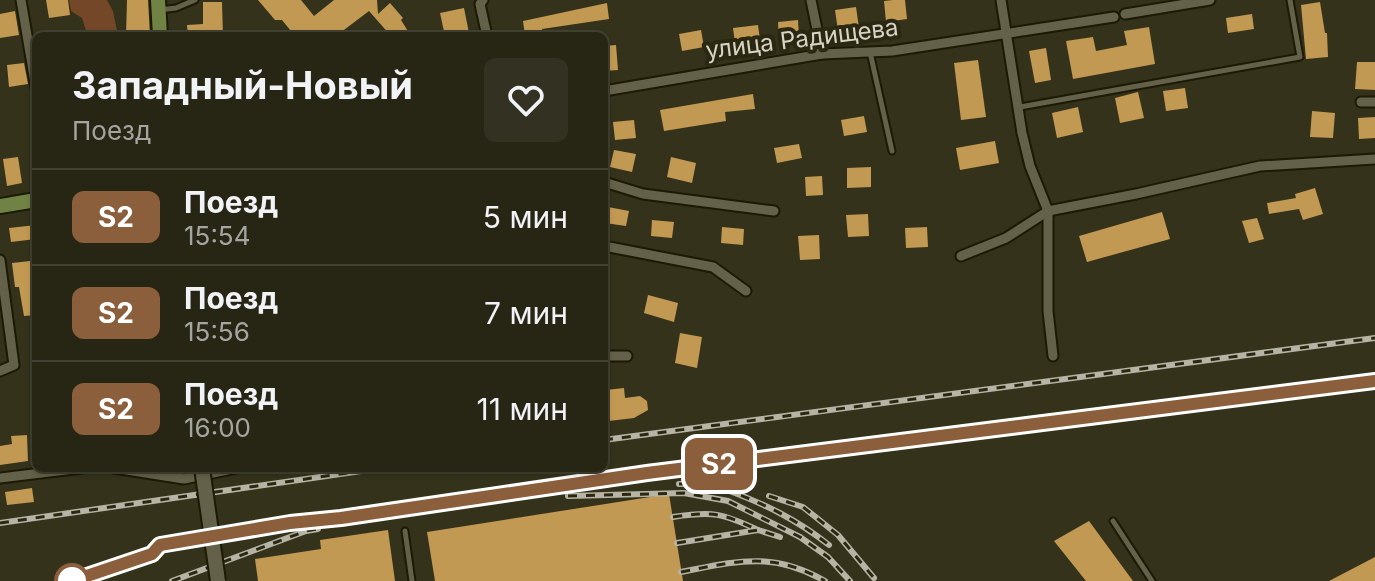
<!DOCTYPE html>
<html lang="ru">
<head>
<meta charset="utf-8">
<style>
	body { margin:0; font-family:Inter,sans-serif; background:#333222; color:#f1f3f6; height:100vh; display:flex; flex-direction:column; font-size:30px; white-space:nowrap }
	* { box-sizing:border-box; margin:0 }
	p { font-size:26px; color:#a4a5a0 }
	.icon { flex:none; width:44px; height:44px; fill:none; stroke:currentColor; stroke-width:2; stroke-linecap:round; stroke-linejoin:round }
	.map { position:relative; flex:1; overflow:hidden }
	.details { position:absolute; left:32px; top:32px; width:576px; height:440px; display:flex; flex-direction:column; background:#272614; border-radius:12px; box-shadow:0 2px 6px #0004,0 0 0 2px #434334 }
	.details>* { flex:none }
	.badge { padding:0 16px; border-radius:12px; font-size:28px; line-height:52px }
	.map>.badge { position:absolute; translate:-50% -50%; box-shadow:0 0 0 4px #fff }
	.round { display:grid; place-items:center; flex:none; width:84px; height:84px; border-radius:12px; background:#333222 }
	.headline { display:flex; align-items:center; justify-content:space-between; height:136px; padding:0 40px }
	h1 { font-size:38px; font-weight:700; line-height:60px }
	ul { padding:0; list-style:none }
	li { display:flex; align-items:center; gap:24px; height:96px; padding:0 40px; border-top:2px solid #434334 }
	li div { flex:1 }
	li b { display:block; font-size:30px }
	li em { font-style:normal }
	li .badge { min-width:88px; font-weight:700; text-align:center }
	.map>svg:first-child { display:block }
	.green { fill:#734727 }
	.building { fill:#c29952 }
	.lines { fill:none; stroke-linecap:round; stroke-linejoin:round }
	.lane-casing { stroke:#1c1904; stroke-width:9 }
	.street-casing { stroke:#1c1904; stroke-width:13 }
	.primary-casing { stroke:#1c1904; stroke-width:18 }
	.lane { stroke:#636149; stroke-width:5 }
	.street { stroke:#636149; stroke-width:9 }
	.primary { stroke:#708344; stroke-width:14 }
	.rail-casing { stroke:#b6b4a5; stroke-width:6 }
	.rail { stroke:#2a2811; stroke-width:3; stroke-dasharray:9; stroke-linecap:butt }
	.secondary-bridge-casing { stroke:#1c1904; stroke-width:18; stroke-linecap:butt }
	.secondary-bridge { stroke:#636149; stroke-width:14 }
	.line-casing { stroke:#fff; stroke-width:18 }
	.line { stroke:#8b5e3c; stroke-width:12 }
	.stop-dot { fill:#fff; stroke:#8b5e3c; stroke-width:4 }
	.labels { text-anchor:middle; stroke-width:8; stroke-linejoin:round; paint-order:stroke }
	.street-label { font-size:24px; fill:#d5d4c6; stroke:#2a2811 }
</style>
</head>
<body>
<div class="map">
<svg width="1375" height="581" viewBox="0 0 1375 581">
	<rect width="100%" height="100%" fill="#34321b"/>
	<path class="green" d="M69,0H107L113,11L118,36L87,34L82,18L71,11Z"/>
	<g class="building">
		<path d="M46,0H68L70,15L49,18Z"/>
		<path d="M127,0H148L150,36H126Z"/>
		<path d="M258,0H301L314,16L334,0H377L378,14L390,3L403,18L401,20L411,36H391L369,11L336,36H295L282,20H275Z"/>
		<path d="M893,0H905L907,19L886,22L884,1Z"/>
		<path d="M203,2H222L223,36H188L187,25L203,24Z"/>
		<path d="M1320,2L1325,33H1327L1328,57L1306,59L1301,5Z"/>
		<path d="M607,3L609,19L542,29L543,36H525L523,21Z"/>
		<path d="M856,7L859,28L838,31L835,10Z"/>
		<path d="M464,8L469,33L445,36L440,13Z"/>
		<path d="M15,11L19,35L0,38V14Z"/>
		<path d="M1252,14L1254,29L1228,33L1226,18Z"/>
		<path d="M798,20L799,39L779,41L778,22Z"/>
		<path d="M758,25L760,40L735,43L733,28Z"/>
		<path d="M1149,27L1155,64L1073,79L1066,41L1093,37L1096,51L1127,45L1124,31Z"/>
		<path d="M701,30L704,47L682,51L679,34Z"/>
		<path d="M616,45L618,70L604,71V46Z"/>
		<path d="M1046,48L1051,80L1035,83L1029,51Z"/>
		<path d="M978,60L986,117L961,120L954,63Z"/>
		<path d="M1357,62H1375V90L1355,89Z"/>
		<path d="M24,63L28,84L9,87L7,65Z"/>
		<path d="M1185,88L1188,108L1166,111L1163,91Z"/>
		<path d="M1138,92L1144,118L1120,123L1115,98Z"/>
		<path d="M753,94L755,109L725,112L726,121L664,131L660,110Z"/>
		<path d="M1078,107L1083,132L1057,138L1052,113Z"/>
		<path d="M1312,111L1335,113L1333,138L1310,137Z"/>
		<path d="M864,116L867,132L844,136L841,120Z"/>
		<path d="M1375,117V138L1359,139L1358,118Z"/>
		<path d="M634,120L636,138L615,140L613,122Z"/>
		<path d="M995,141L999,163L960,170L956,148Z"/>
		<path d="M799,144L802,158L777,163L774,148Z"/>
		<path d="M614,150L636,154L632,172L610,167Z"/>
		<path d="M18,157L22,183L7,186L3,159Z"/>
		<path d="M671,157L696,163L692,183L667,177Z"/>
		<path d="M871,167V187L847,188V168Z"/>
		<path d="M822,176L823,195L806,196L805,177Z"/>
		<path d="M1315,188L1323,214L1303,220L1299,209L1269,214L1267,203L1296,198L1295,194Z"/>
		<path d="M608,207L629,211L626,226L605,223Z"/>
		<path d="M1162,212L1170,239L1087,262L1079,236Z"/>
		<path d="M868,214L869,236L848,237L846,215Z"/>
		<path d="M1257,218L1264,239L1249,243L1242,221Z"/>
		<path d="M652,220L674,222L672,238L651,236Z"/>
		<path d="M36,225V239L11,242L9,228Z"/>
		<path d="M722,227L744,229L743,245L721,243Z"/>
		<path d="M927,227L928,247L906,248L905,228Z"/>
		<path d="M819,235L820,259L800,260L798,236Z"/>
		<path d="M30,261L36,315L24,316L19,287H15L12,263Z"/>
		<path d="M648,295L678,303L674,322L644,313Z"/>
		<path d="M680,333L702,337L697,368L675,363Z"/>
		<path d="M624,388L625,398L640,396L647,401L648,410L634,418L609,421L606,390Z"/>
		<path d="M27,435L28,461L0,465V446L12,444L11,436Z"/>
		<path d="M32,488L34,502L7,505L5,492Z"/>
		<path d="M669,494L683,581H435L427,532Z"/>
		<path d="M1089,521L1133,581H1086L1054,541Z"/>
		<path d="M388,530L395,581H258L255,559L321,549L320,540Z"/>
		<path d="M1375,557V581H1329Z"/>
	</g>
	<g class="lines">
		<defs>
			<g id="lane">
				<path d="M159,10L176,8L195,0"/>
				<path d="M870,52L892,151"/>
				<path d="M1020,107L1300,57L1290,0"/>
				<path d="M1113,521L1152,581"/>
				<path d="M405,531L412,581"/>
			</g>
			<g id="street">
				<path d="M21,0L36,88"/>
				<path d="M483,0L480,4L487,36"/>
				<path d="M811,0L822,54"/>
				<path d="M1001,0L1022,133L1030,166L1048,211V311L1053,356"/>
				<path d="M1125,14L1210,0"/>
				<path d="M604,91L822,54L892,51L1114,17"/>
				<path d="M1361,102H1375"/>
				<path d="M604,182L643,194L774,211"/>
				<path d="M604,246L713,267L746,291"/>
				<path d="M961,256L1006,238L1048,211L1136,194L1260,166L1375,159"/>
				<path d="M0,260L14,365L0,371"/>
				<path d="M604,356H627"/>
				<path d="M114,468L184,479L237,468"/>
				<path d="M0,478L82,468"/>
			</g>
			<g id="primary">
				<path d="M158,0L160,36"/>
				<path d="M0,206L36,200"/>
			</g>
		</defs>
		<use href="#lane" class="lane-casing"/>
		<use href="#street" class="street-casing"/>
		<use href="#primary" class="primary-casing"/>
		<use href="#lane" class="lane"/>
		<use href="#street" class="street"/>
		<use href="#primary" class="primary"/>
		<defs>
			<g id="rail">
				<path d="M604,440L1375,338"/>
				<path d="M679,484L727,483L735,485"/>
				<path d="M724,489C763,503 796,519 829,545"/>
				<path d="M568,496L684,493L728,501L800,537L828,557L850,581"/>
				<path d="M769,496L803,507L838,535L874,578"/>
				<path d="M673,517C713,511 722,513 758,530"/>
				<path d="M0,523L382,468"/>
				<path d="M677,543L758,530L780,537"/>
				<path d="M681,572C738,561 772,551 825,581"/>
				<path d="M73,581L152,554L160,545L290,523L341,518L647,473L1375,381"/>
				<path d="M172,581L306,531L318,529"/>
			</g>
		</defs>
		<use href="#rail" class="rail-casing"/>
		<use href="#rail" class="rail"/>
		<defs>
			<path id="secondary-bridge" d="M202,468L218,581"/>
		</defs>
		<use href="#secondary-bridge" class="secondary-bridge-casing"/>
		<use href="#secondary-bridge" class="secondary-bridge"/>
	</g>
	<g class="lines">
		<defs>
			<path id="line" d="M72,581L152,554L160,545L290,523L341,518L647,473L1375,381"/>
		</defs>
		<use href="#line" class="line-casing"/>
		<use href="#line" class="line"/>
	</g>
	<circle class="stop-dot" cx="72" cy="581" r="16"/>
	<g class="labels">
		<g class="street-label">
			<text transform="translate(802 39) rotate(-7)" y="8">улица Радищева</text>
		</g>
	</g>
</svg>
<b class="badge" style="left:719px;top:464px;background:#8b5e3c;color:#fff">S2</b>
<section class="details">
<div class="headline"><div><h1>Западный-Новый</h1><p>Поезд</p></div><a class="round"><svg class="icon" aria-label="heart" viewBox="0 0 24 24"><path d="M12 20l-8-8c-3-5 5-10 8-4 3-6 11-1 8 4z"/></svg></a></div>
<ul>
<li><span class="badge" style="background:#8b5e3c;color:#fff">S2</span><div><b>Поезд</b><p>15:54</p></div><em>5 мин</em></li>
<li><span class="badge" style="background:#8b5e3c;color:#fff">S2</span><div><b>Поезд</b><p>15:56</p></div><em>7 мин</em></li>
<li><span class="badge" style="background:#8b5e3c;color:#fff">S2</span><div><b>Поезд</b><p>16:00</p></div><em>11 мин</em></li>
</ul>
</section>
</div>
</body>
</html>
